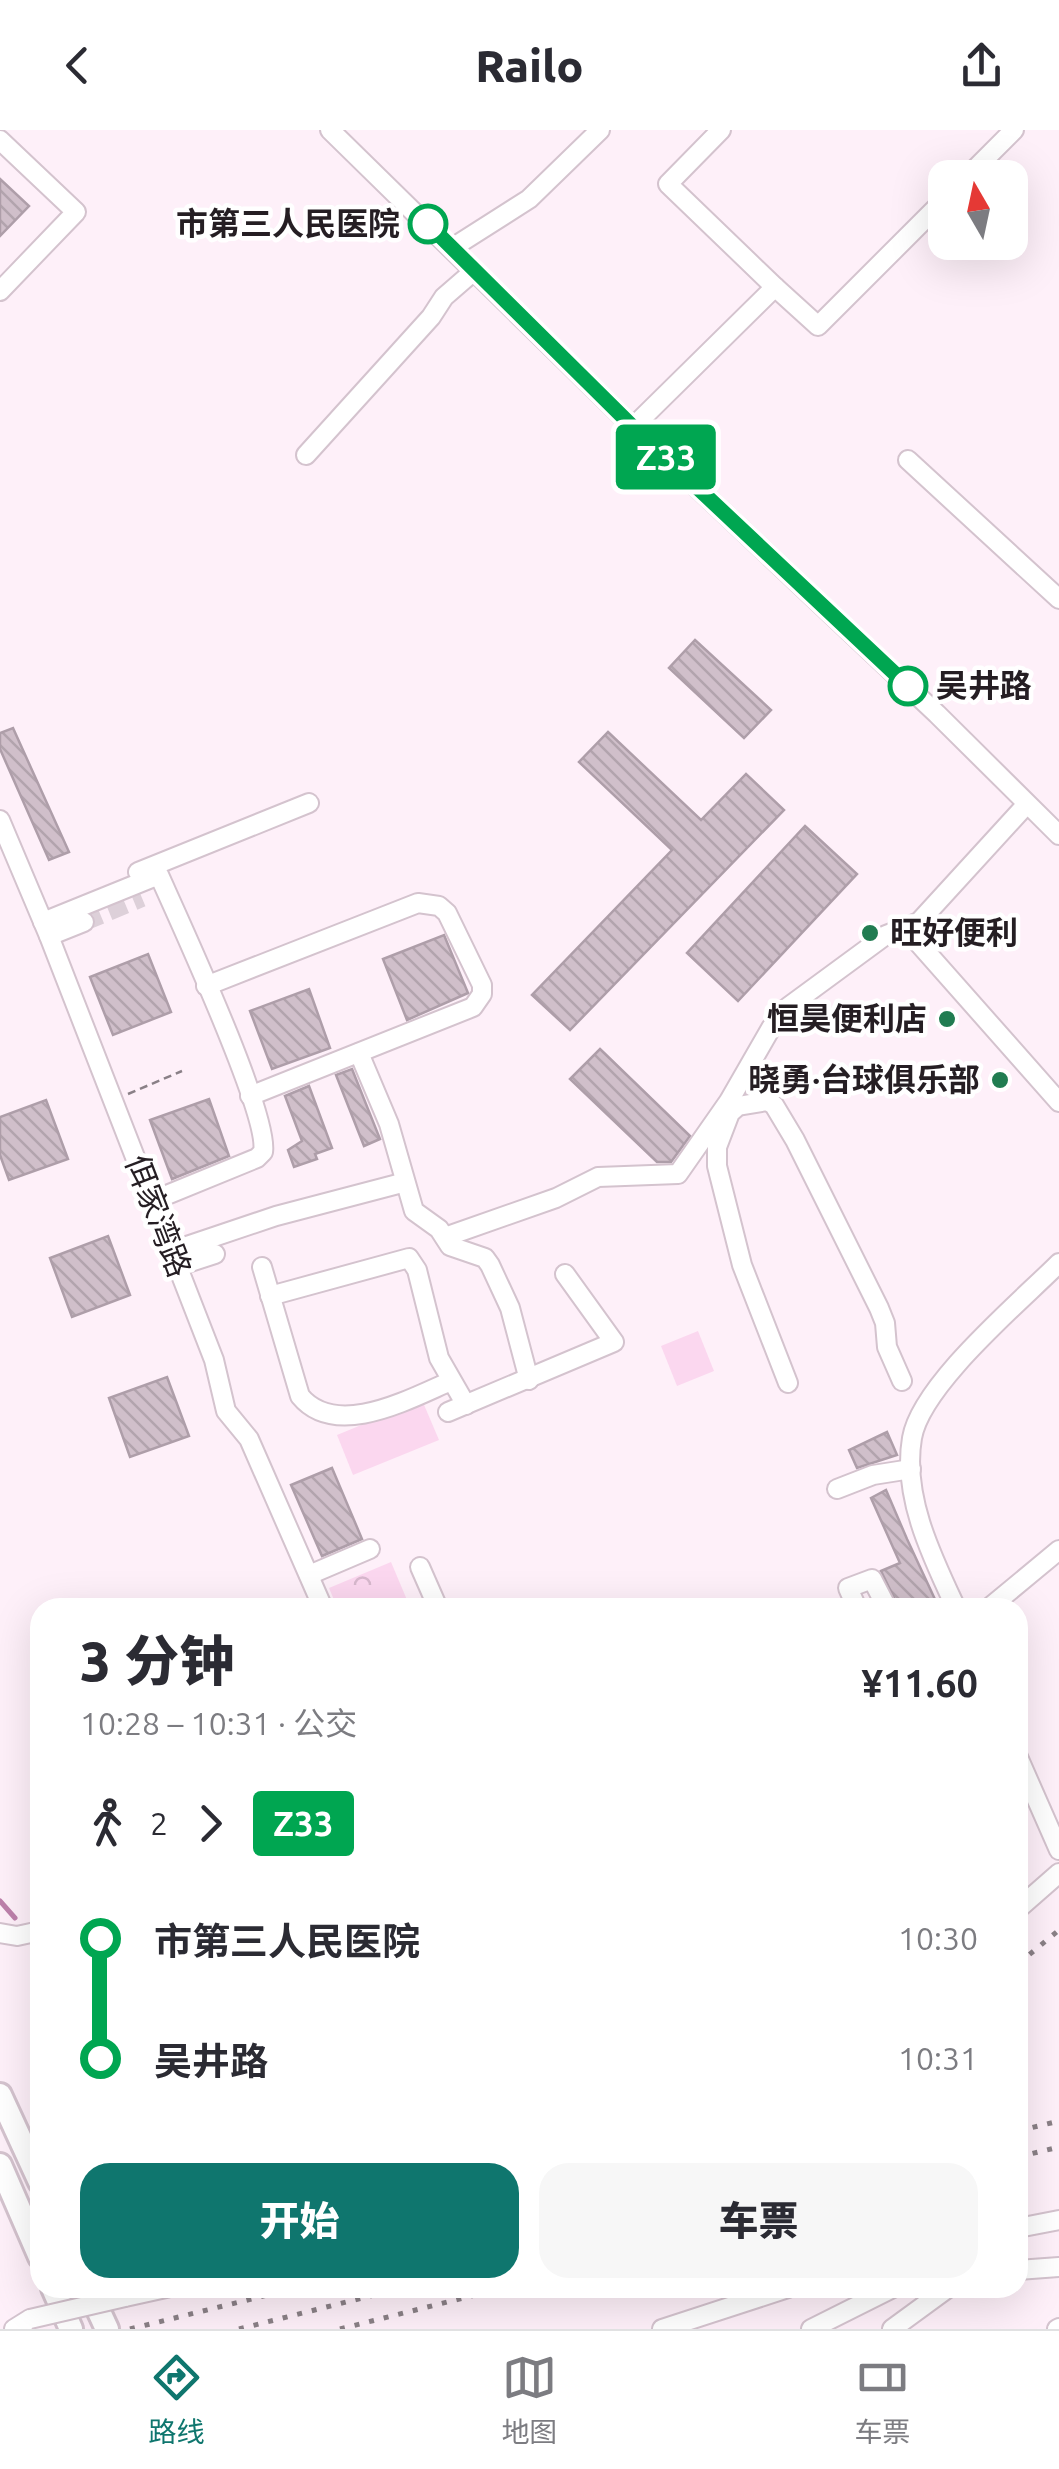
<!DOCTYPE html>
<html lang="zh">
<head>
<meta charset="utf-8">
<style>
	body { margin:0; font-family:Ubuntu,"Noto Sans SC",sans-serif; background:#f7f7f7; color:#2b2b33; height:100vh; display:flex; flex-direction:column; font-size:38px; white-space:nowrap }
	* { box-sizing:border-box; margin:0 }
	p { font-size:32px; color:#7c7c81 }
	.icon { flex:none; width:55px; height:55px; fill:none; stroke:currentColor; stroke-width:2; stroke-linecap:round; stroke-linejoin:round }
	.map { position:relative; flex:1; overflow:hidden }
	.sheet { position:absolute; left:30px; top:1468px; width:998px; height:700px; display:flex; flex-direction:column; background:#fff; border-radius:30px; box-shadow:0 10px 40px #0002 }
	.sheet>* { flex:none }
	.badge { padding:0 20px; border-radius:8px; font-size:35px; line-height:65px }
	.needle { width:65px; rotate:351deg }
	.tools { position:absolute; left:928px; top:30px; display:grid; gap:20px }
	.tools a { display:grid; place-items:center; width:100px; height:100px; border-radius:20px; background:#fff; box-shadow:0 10px 40px #0002; font-size:50px }
	.map>.badge { position:absolute; translate:-50% -50%; box-shadow:0 0 0 5px #fff }
	.legs { display:flex; align-items:center; gap:15px; height:110px; padding:0 50px; font-size:32px }
	.legs p { margin-inline-start:auto }
	.headline { display:flex; align-items:center; justify-content:space-between; height:170px; padding:0 50px }
	h1 { font-size:55px; font-weight:800; line-height:75px }
	.button { display:flex; gap:20px; margin-top:auto; padding:20px 50px }
	.button a { flex:1; height:115px; border-radius:30px; background:#0f766e; color:#fff; font-size:40px; font-weight:800; line-height:115px; text-align:center }
	.button a+a { background:#f7f7f7; color:#2b2b33 }
	ul { padding:0 50px; list-style:none }
	li { display:flex; align-items:center; gap:35px; height:120px; font-size:38px }
	li i { display:grid; place-items:center; width:15px; height:100%; margin:0 12px; background:currentColor }
	li i::after { content:''; width:25px; height:25px; margin:-12px; border:8px solid; border-radius:50%; background:#fff }
	li p { margin-inline-start:auto }
	li:first-child i { background:linear-gradient(#0000 50%,currentColor 0) }
	li:last-child i { background:linear-gradient(currentColor 50%,#0000 0) }
	header { display:flex; justify-content:space-between; align-items:center; height:130px; padding:0 50px; background:#fff; font-size:45px; font-weight:800 }
	.dock { display:flex; justify-content:space-around; align-items:center; height:140px; border-top:2px solid #e1e1e2; background:#fff; font-size:28px; color:#7c7c81 }
	.dock a { display:grid; justify-items:center; gap:5px }
	.dock .active { color:#0f766e }
	.map>svg:first-child { display:block }
	.park { fill:url(#park-crowns) }
	.pitch { fill:#fbd7ef }
	.lines { fill:none; stroke-linecap:round; stroke-linejoin:round }
	.stream { stroke:#bd80ab; stroke-width:5 }
	.building { fill:url(#building-back-hatch); stroke:#ae9ea9; stroke-width:2.5 }
	.minor-tunnel { stroke:#ddd0d9; stroke-width:18; stroke-dasharray:18 9; stroke-linecap:butt }
	.minor-casing { stroke:#d4c3ce; stroke-width:22 }
	.major-casing { stroke:#d4c3ce; stroke-width:28 }
	.path { stroke:#8a8087; stroke-width:2.5; stroke-dasharray:8 5; stroke-linecap:butt }
	.minor { stroke:#fff; stroke-width:18 }
	.major { stroke:#fff; stroke-width:22 }
	.rail { stroke:#8a8086; stroke-width:5; stroke-dasharray:5 10; stroke-linecap:butt }
	.minor-bridge-casing { stroke:#d4c3ce; stroke-width:22; stroke-linecap:butt }
	.minor-bridge { stroke:#fff; stroke-width:18 }
	.line-1-casing { stroke:#fff; stroke-width:22 }
	.line-1 { stroke:#00a651; stroke-width:15 }
	.stop-1-dot { fill:#fff; stroke:#00a651; stroke-width:5 }
	.poi-dot { fill:#217c51; stroke:#fff; stroke-width:4 }
	.labels { text-anchor:middle; stroke-width:9; stroke-linejoin:round; paint-order:stroke }
	.stop-label { font-size:32px; font-weight:bold; fill:#251e23; stroke:#fff; text-anchor:end }
	.poi-label { font-size:32px; font-weight:bold; fill:#251e23; stroke:#fff; text-anchor:end }
	.street-label { font-size:32px; fill:#251e23; stroke:#fff }
</style>
</head>
<body>
<header><svg class="icon" aria-label="back" viewBox="0 0 24 24"><path d="M15 5l-7 7 7 7"/></svg>Railo<svg class="icon" aria-label="share" viewBox="0 0 24 24"><path d="M12 15V3M7 8l5-5 5 5M5 13v7h14v-7"/></svg></header>
<div class="map">
<svg width="1059" height="2199" viewBox="0 0 1059 2199">
	<defs>
		<pattern id="park-crowns" width="20" height="18" patternUnits="userSpaceOnUse" patternTransform="scale(2.5)"><rect width="20" height="18" fill="#fbd7ef"/><path d="M2 6a3 3 0 1 1 6 0M12 15a3 3 0 1 1 6 0" fill="none" stroke="#d7b8cd"/></pattern>
		<pattern id="building-back-hatch" width="6" height="6" patternUnits="userSpaceOnUse" patternTransform="scale(2.5)"><rect width="6" height="6" fill="#d0bfca"/><path d="M-1 5l2 2M0 0l6 6M5-1l2 2" fill="none" stroke="#b2a4ad"/></pattern>
	</defs>
	<rect width="100%" height="100%" fill="#fef0f9"/>
	<path class="park" d="M391,1432L410,1477H337L329,1458Z"/>
	<g class="pitch">
		<path d="M698,1201L714,1241L677,1256L661,1216Z"/>
		<path d="M422,1270L439,1310L353,1345L337,1305Z"/>
	</g>
	<g class="lines">
		<path class="stream" d="M0,1771L15,1788"/>
	</g>
	<g class="building">
		<path d="M0,49L29,76L0,106Z"/>
		<path d="M695,510L771,580L744,608L669,538Z"/>
		<path d="M13,598L69,722L49,730L0,619V603Z"/>
		<path d="M608,602L701,690L746,644L784,680L570,900L532,865L672,720L579,632Z"/>
		<path d="M805,696L857,744L738,871L687,823Z"/>
		<path d="M444,805L468,863L407,890L383,829Z"/>
		<path d="M148,824L171,882L113,905L90,847Z"/>
		<path d="M309,859L330,918L272,939L250,881Z"/>
		<path d="M600,919L690,1006L671,1032H657L570,949Z"/>
		<path d="M352,939L380,1009L364,1016L336,945Z"/>
		<path d="M309,956L332,1018L315,1024L317,1029L294,1037L288,1020L302,1011L285,966Z"/>
		<path d="M209,969L229,1026L172,1049L150,990Z"/>
		<path d="M46,970L68,1029L9,1050L0,1025V987Z"/>
		<path d="M108,1106L130,1165L72,1187L50,1128Z"/>
		<path d="M167,1247L189,1306L130,1327L109,1268Z"/>
		<path d="M887,1302L897,1325L857,1338L849,1320Z"/>
		<path d="M332,1338L362,1409L322,1426L291,1355Z"/>
		<path d="M886,1360L907,1409L939,1478H899L881,1441L900,1433L871,1368Z"/>
	</g>
	<g class="lines">
		<path class="minor-tunnel" d="M84,792L142,768"/>
		<defs>
			<g id="minor">
				<path d="M330,0L633,297L937,584L1059,705"/>
				<path d="M721,0L668,54L775,157"/>
				<path d="M0,10L76,82L0,161"/>
				<path d="M966,48L1014,0"/>
				<path d="M452,118L529,69L600,0"/>
				<path d="M633,297L775,157L818,196L945,69"/>
				<path d="M306,325L431,187L444,167L474,141"/>
				<path d="M908,330L1059,469"/>
				<path d="M0,690L49,806L214,1230L226,1281L249,1309L323,1478"/>
				<path d="M138,742L309,673"/>
				<path d="M43,792L159,745C179,790 270,986 263,1022L257,1028L152,1071"/>
				<path d="M906,799L1059,972"/>
				<path d="M49,806L84,792"/>
				<path d="M206,856L418,773L439,776L447,783L482,855V864L473,877L250,966"/>
				<path d="M359,923L389,994L414,1081L439,1099L450,1116L485,1128L490,1135L510,1178L529,1250"/>
				<path d="M445,1107L556,1068L598,1047L678,1044L729,971L771,898L788,877L886,805L919,792L1026,675"/>
				<path d="M172,1121L276,1086L398,1054"/>
				<path d="M178,1136L215,1124"/>
				<path d="M262,1137L300,1266C336,1310 411,1268 451,1251"/>
				<path d="M270,1166L409,1128L417,1140L439,1228L466,1275"/>
				<path d="M788,1253L742,1135L717,1036V1017L730,983L738,976L767,971L774,975L795,1010L879,1178L885,1193L887,1217L902,1251"/>
				<path d="M448,1282L614,1212L565,1144"/>
				<path d="M837,1359L873,1345L911,1339"/>
				<path d="M420,1437L438,1478"/>
				<path d="M309,1445L370,1419"/>
				<path d="M857,1478L848,1458L872,1449L887,1478"/>
				<path d="M956,1478C932,1427 902,1366 912,1308C921,1255 1019,1173 1059,1133"/>
				<path d="M989,1478L1059,1420"/>
				<path d="M1018,1627L1059,1720"/>
				<path d="M1018,1779L1059,1743"/>
				<path d="M0,1803L17,1806L40,1801"/>
				<path d="M1018,2098L1059,2090"/>
				<path d="M1018,2140L1059,2137"/>
				<path d="M125,2167L166,2158"/>
				<path d="M14,2199L30,2189"/>
				<path d="M662,2199L788,2158"/>
				<path d="M811,2199L893,2158"/>
				<path d="M892,2199L948,2158"/>
				<path d="M1057,2199L1059,2198"/>
			</g>
			<g id="major">
				<path d="M0,1965L40,2052"/>
				<path d="M0,2035L40,2127"/>
				<path d="M53,2158L71,2199"/>
				<path d="M88,2158L107,2199"/>
			</g>
		</defs>
		<use href="#minor" class="minor-casing"/>
		<use href="#major" class="major-casing"/>
		<path class="path" d="M128,964L182,941"/>
		<use href="#minor" class="minor"/>
		<use href="#major" class="major"/>
		<g class="rail">
			<path d="M1018,1834L1059,1800"/>
			<path d="M1018,2001L1059,1991"/>
			<path d="M1018,2027L1059,2017"/>
			<path d="M130,2199L296,2158"/>
			<path d="M239,2199L402,2158"/>
			<path d="M340,2199L503,2158"/>
		</g>
		<defs>
			<path id="minor-bridge" d="M30,2189L125,2167"/>
		</defs>
		<use href="#minor-bridge" class="minor-bridge-casing"/>
		<use href="#minor-bridge" class="minor-bridge"/>
	</g>
	<g class="lines">
		<defs>
			<path id="line-1" d="M428,94L633,297L908,556"/>
		</defs>
		<use href="#line-1" class="line-1-casing"/>
		<use href="#line-1" class="line-1"/>
	</g>
	<g class="stop-1-dot">
		<circle cx="428" cy="94" r="18"/>
		<circle cx="908" cy="556" r="18"/>
	</g>
	<g class="poi-dot">
		<circle cx="870" cy="803" r="10"/>
		<circle cx="947" cy="889" r="10"/>
		<circle cx="1000" cy="950" r="10"/>
	</g>
	<g class="labels">
		<g class="stop-label">
			<text x="400" y="105">市第三人民医院</text>
			<text x="936" y="567" text-anchor="start">吴井路</text>
		</g>
		<g class="poi-label">
			<text x="890" y="814" text-anchor="start">旺好便利</text>
			<text x="927" y="900">恒昊便利店</text>
			<text x="980" y="961">晓勇·台球俱乐部</text>
		</g>
		<g class="street-label">
			<text transform="translate(158 1086) rotate(69)" y="11">佴家湾路</text>
		</g>
	</g>
</svg>
<div class="tools">
<a><svg class="needle" viewBox="-14 -14 28 28"><path d="M0-13l5 13h-10z" fill="#e53935"/><path d="M0 13l5-13h-10z" fill="#7c7c81"/></svg></a>
</div>
<b class="badge" style="left:666px;top:327px;background:#00a651;color:#fff">Z33</b>
<section class="sheet">
<div class="headline"><div><h1>3 分钟</h1><p>10:28 – 10:31 · 公交</p></div><b>¥11.60</b></div>
<div class="legs"><svg class="icon" aria-label="walk" viewBox="0 0 24 24"><circle cx="13" cy="4" r="2"/><path d="M13 8l-2 6 4 7M11 14l-3 7M7 12l3-4h3l4 4"/></svg>2<svg class="icon" aria-label="forward" viewBox="0 0 24 24"><path d="M9 5l7 7-7 7"/></svg><b class="badge" style="background:#00a651;color:#fff">Z33</b></div>
<ul>
<li><i style="color:#00a651"></i><b>市第三人民医院</b><p>10:30</p></li>
<li><i style="color:#00a651"></i><b>吴井路</b><p>10:31</p></li>
</ul>
<div class="button"><a>开始</a><a>车票</a></div>
</section>
</div>
<nav class="dock">
<a class="active"><svg class="icon" aria-label="directions" viewBox="0 0 24 24"><path d="M12 3l9 9-9 9-9-9zM9 14v-3h6M13 9l2 2-2 2"/></svg>路线</a>
<a><svg class="icon" aria-label="map" viewBox="0 0 24 24"><path d="M3 6l6-2 6 2 6-2v14l-6 2-6-2-6 2zM9 4v14M15 6v14"/></svg>地图</a>
<a><svg class="icon" aria-label="tickets" viewBox="0 0 24 24"><path d="M3 7h18v10H3zM15 7v10"/></svg>车票</a>
</nav>
</body>
</html>
